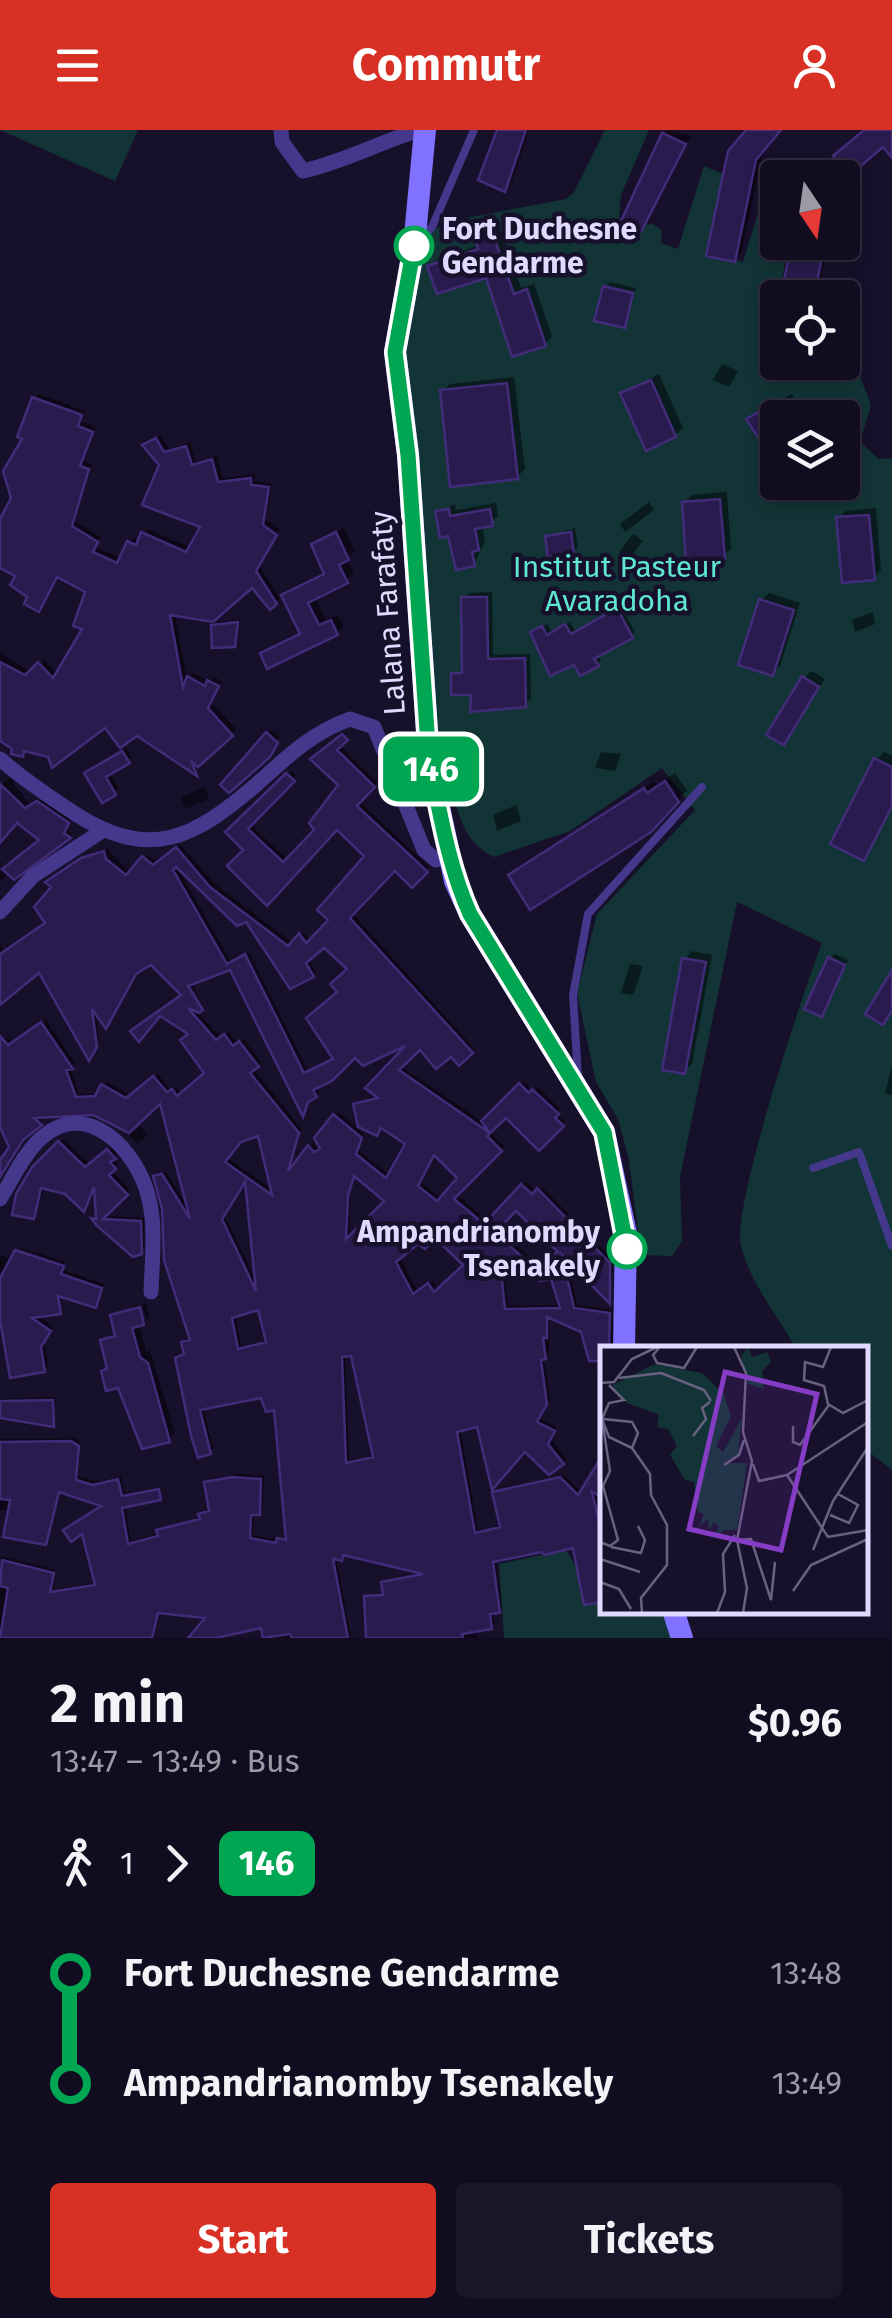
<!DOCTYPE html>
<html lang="en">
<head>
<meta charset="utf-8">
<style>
	body { margin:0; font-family:"Fira Sans",sans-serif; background:#1a1529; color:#f1f3f6; height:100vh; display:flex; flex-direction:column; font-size:38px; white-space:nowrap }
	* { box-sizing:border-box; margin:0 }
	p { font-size:32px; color:#9c9ba5 }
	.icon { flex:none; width:55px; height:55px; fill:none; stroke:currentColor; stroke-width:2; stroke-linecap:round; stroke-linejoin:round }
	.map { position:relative; height:1508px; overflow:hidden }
	.sheet { display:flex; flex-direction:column; background:#110c20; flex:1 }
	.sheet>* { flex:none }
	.badge { padding:0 20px; border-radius:15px; font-size:35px; line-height:65px }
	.needle { width:65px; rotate:167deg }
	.fabs { position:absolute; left:760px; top:30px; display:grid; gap:20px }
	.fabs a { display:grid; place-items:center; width:100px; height:100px; border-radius:10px; background:#110c20; box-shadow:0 5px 15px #0003,0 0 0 2px #302c3e; font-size:50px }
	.map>.badge { position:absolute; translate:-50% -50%; box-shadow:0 0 0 5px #fff }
	.legs { display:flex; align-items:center; gap:15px; height:110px; padding:0 50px; font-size:32px }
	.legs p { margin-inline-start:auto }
	.summary { display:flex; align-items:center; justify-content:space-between; height:170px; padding:0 50px }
	h1 { font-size:55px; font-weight:700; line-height:75px }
	.action { display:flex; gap:20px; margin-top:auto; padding:20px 50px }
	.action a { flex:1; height:115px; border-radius:10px; background:#d93025; color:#fff; font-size:40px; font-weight:700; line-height:115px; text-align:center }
	.action a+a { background:#1a1529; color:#f1f3f6 }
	ul { padding:0 50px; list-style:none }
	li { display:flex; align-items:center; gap:35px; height:110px; font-size:38px }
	li i { display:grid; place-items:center; width:15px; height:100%; margin:0 12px; background:currentColor }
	li i::after { content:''; width:25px; height:25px; margin:-12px; border:8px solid; border-radius:50%; background:#110c20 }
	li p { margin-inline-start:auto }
	li:first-child i { background:linear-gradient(#0000 50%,currentColor 0) }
	li:last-child i { background:linear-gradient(currentColor 50%,#0000 0) }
	header { display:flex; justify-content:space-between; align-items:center; height:130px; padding:0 50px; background:#d93025; color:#fff; font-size:45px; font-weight:700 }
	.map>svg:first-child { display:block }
	.green { fill:#123436; fill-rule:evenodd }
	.shadow { fill:#0007; fill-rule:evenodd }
	.building { fill:#291b4d; stroke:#422c7a; stroke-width:2.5; fill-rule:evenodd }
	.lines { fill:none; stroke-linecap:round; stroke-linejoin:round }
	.service { stroke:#43388c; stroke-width:8 }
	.minor { stroke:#43388c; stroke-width:15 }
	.secondary { stroke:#8071ff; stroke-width:22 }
	.line-1-casing { stroke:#fff; stroke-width:22 }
	.line-1 { stroke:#00a651; stroke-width:15 }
	.stop-1-dot { fill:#fff; stroke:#00a651; stroke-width:5 }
	.labels { text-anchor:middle; stroke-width:9; stroke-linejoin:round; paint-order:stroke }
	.stop-label { font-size:30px; font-weight:bold; fill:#e1daff; stroke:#17102b; text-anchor:start }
	.park-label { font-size:30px; fill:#5ee6d0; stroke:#17102b }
	.street-label { font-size:30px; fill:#e1daff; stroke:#17102b }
	.inset-road { fill:none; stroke:#686180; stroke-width:2.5 }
	.view { fill:#853dc5; fill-opacity:0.15; stroke:#853dc5; stroke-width:5 }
	.inset-edge { fill:none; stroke:#e1daff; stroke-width:5 }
</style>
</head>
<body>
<header><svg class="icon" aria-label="menu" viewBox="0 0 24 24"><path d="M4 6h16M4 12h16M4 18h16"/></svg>Commutr<svg class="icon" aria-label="person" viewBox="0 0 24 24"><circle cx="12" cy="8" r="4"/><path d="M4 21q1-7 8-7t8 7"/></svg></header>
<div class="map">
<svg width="892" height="1508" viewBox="0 0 892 1508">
	<rect width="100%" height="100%" fill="#17102b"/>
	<g class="green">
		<path d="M0,0H138L115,51Z"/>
		<path d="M605,0H649L621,65L619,88L639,96L653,94L662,101L661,113L678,119L704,36L733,48L714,124L743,132L771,41L797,47L778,48V112L789,113L778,168V232L833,233L859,244L871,275L860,312L879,329L892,328V1340L865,1319L864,1218H796C777,1186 750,1152 741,1116C731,1078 804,859 822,813L737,772L680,1047L682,1111L672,1126L641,1125L629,1030L618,989L596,952L577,863L597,784L695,680L662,638L570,701L494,727C454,709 453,658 448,618L454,610L432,612L403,215L419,126L431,102L445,92L566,69L574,62ZM778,288H842V352H778Z"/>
		<path d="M566,1420L585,1452L602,1469V1480L665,1481L675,1508H504L499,1434Z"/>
	</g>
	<g class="shadow">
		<path d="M500,0H529L512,51L504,59Z"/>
		<path d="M668,0L691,6L641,99L664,5Z"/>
		<path d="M749,0H779L763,19L742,122L734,129Z"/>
		<path d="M496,87L521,158L534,154L552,206L545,214L487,145L430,137L438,129L479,115L474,99Z"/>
		<path d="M794,112H830L815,168H798Z"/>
		<path d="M610,152L636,158L624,195L605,157Z"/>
		<path d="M722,234L738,241L729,257L713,250Z"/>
		<path d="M659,244L683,298L675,305L623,264Z"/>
		<path d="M514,247L525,339L517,347L443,261L450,254Z"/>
		<path d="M39,264L85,281L81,291L96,297L83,331L92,334L75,391L101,407L96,417L122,429L129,413L133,408L140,411L148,399L191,418L204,396L146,315L161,305L169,319L190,312L196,332L217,326L223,348L255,344V351L272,353L266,390L280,399L259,435L280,468L276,472L252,454L175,483L187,550L193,543L210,551L214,547L222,551L211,572L236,599L198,633L196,642L137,603L106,595L50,625L27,619L22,624L0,605V523L31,542L44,530L58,544L86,498L88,460L59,445L43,474L30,467L18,445L0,430V394L14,368L34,268Z"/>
		<path d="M792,264L805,288L749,290L757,282Z"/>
		<path d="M727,362L731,419L723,427L684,373L692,365Z"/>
		<path d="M649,372L654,380L625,402L620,394Z"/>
		<path d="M496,373L498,387L482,395L485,411L474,434L438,382L455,374L456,380Z"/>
		<path d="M876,378L881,440L874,447L838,388L846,381Z"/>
		<path d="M344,397L355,421L346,429L354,444L315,467L326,490L338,485L344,496L337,503L263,524L302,502L284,466L326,441L314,415Z"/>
		<path d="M575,398L578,417L573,422L547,407Z"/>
		<path d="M633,404L643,411L629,429L619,422Z"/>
		<path d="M492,462L493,525L530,524L531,569L525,574L454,544L465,539L463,468L469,463Z"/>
		<path d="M769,463L800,473L780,536L772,543L761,470Z"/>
		<path d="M621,476L635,502L598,525L601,531L597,534L575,532L537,499L547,494L552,503L570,492L575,501Z"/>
		<path d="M873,482L875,494L855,502L852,490Z"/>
		<path d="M241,489L234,515L214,496L219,492Z"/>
		<path d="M812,541L825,549L783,612L804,548Z"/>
		<path d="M272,600L280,607L229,659L224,655Z"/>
		<path d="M347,602L339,615L377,652L359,671L429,737L412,755L395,738L352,783L474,918L459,932L451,923L421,917L400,936L483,992L524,951L530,957L522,966L525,969L538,957L560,979L556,983L565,991L539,1017L506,984L489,1001L504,1016L456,1064L489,1092L526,1052L537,1062L542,1057L613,1129L610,1171L566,1126L577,1175L612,1180L614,1218H602V1325L597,1228L583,1201L549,1186V1223L544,1228L550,1269L538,1288L557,1297L551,1309L566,1329L563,1332L525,1319L479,1294L460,1298L478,1401L503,1395L495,1362L499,1359L564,1345L582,1363L602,1332V1469L575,1415L496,1429L502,1477L493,1481L495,1493L476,1499L478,1508H424L394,1450L425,1442L346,1423L336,1427L351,1508H273L263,1495L221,1504L225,1508H191L210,1486L160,1480L154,1506L162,1508H0V1426L56,1440L52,1460L97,1453L105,1374L60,1360L45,1412L10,1380H0V1309L76,1308L81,1312L78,1346L99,1352L121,1346L125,1363L162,1357L160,1368L125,1375L131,1412L202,1387L211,1379L206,1353L238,1344L264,1346L263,1379L254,1382L253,1405L278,1410L289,1407L276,1277L262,1265L203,1277L213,1318L210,1322L178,1229L187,1223L184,1213L192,1208L156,1047L160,1043L166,1042L188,1077L161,969L94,982L39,985L43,989L14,1019L0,996V913L7,907L13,913L46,890L75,933L69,936L79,964H99L107,952L132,966L158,944L171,961L176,957L182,964L207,943L192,903L160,883L133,901L184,865L151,832L138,840L95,880L99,911L92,924L40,839L0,870V814L5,822L48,793L52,749L88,725L107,719L131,743L147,724L158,733L181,715L214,753L294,814L304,802L311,812L331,790L367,726L337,697L267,772L247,720L228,702L292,641L296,645L250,694L288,730L317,700L341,655L314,629ZM176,735L312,845L316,842L308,828L325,815L351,838L336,928L308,941L249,822L231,832ZM231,837L304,982L310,968L319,962L316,956L355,925L415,908L380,966L355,975L409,1013L390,1046L358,1020L364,1004L338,982L317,1008L322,1024L313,1013L288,1044L301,998L253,938L261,932L244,909L238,914L229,902L221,908L197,881L179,846L184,844L203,876L191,852ZM260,1002L273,1060L226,1027L241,1010ZM435,1023L461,1048L442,1069L421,1052ZM355,1044L388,1070L349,1110L350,1060ZM248,1047L257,1153L224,1084ZM516,1077L560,1120L532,1129L496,1098ZM435,1105L466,1135L439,1161L433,1151L418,1162L399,1126L418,1110ZM528,1126L532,1140L540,1138L552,1146L562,1175L508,1176L503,1131L515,1140ZM260,1176L268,1210L241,1217L235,1184ZM353,1223L375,1325L349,1330L345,1224Z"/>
		<path d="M127,618L132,627L110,642L119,658L103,670L91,639Z"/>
		<path d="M601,622L621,624L615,641L595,638Z"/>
		<path d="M884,622L892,626V679L863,728L877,630Z"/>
		<path d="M675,643L687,660L660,690L511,746L654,651L657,655Z"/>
		<path d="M10,648L30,676L42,669L71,689L65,699L72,703L14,747L9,742L0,751V743L42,710L17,690L0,710V656Z"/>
		<path d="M205,657L209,669L185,679L181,667Z"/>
		<path d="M516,675L521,691L497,701L493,685Z"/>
		<path d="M692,821L712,825L692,934L684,941L685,829Z"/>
		<path d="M835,824L848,830L821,884L830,829Z"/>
		<path d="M630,834L643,836L633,865L621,863Z"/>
		<path d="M892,934V965L885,964Z"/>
		<path d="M141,996L147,1006L137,1014L129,1005Z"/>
		<path d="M63,1009L90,1035L112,1017L118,1023L113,1028L118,1034L111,1040L130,1059L102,1086L144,1088V1117L140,1121L95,1089L97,1053L84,1079L33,1041Z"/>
		<path d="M28,1051L43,1061L34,1087Z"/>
		<path d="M20,1119L21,1118L66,1132L65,1134Z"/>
		<path d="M16,1124L104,1154L95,1175L61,1164L60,1181L36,1185L53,1196L44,1211L48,1236L44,1239L3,1195L0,1199V1125L14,1130Z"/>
		<path d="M146,1173L150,1187L146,1190L142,1174Z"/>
		<path d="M137,1175L144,1192L139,1194L146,1222L150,1221L175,1303L169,1309L104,1242L109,1236L102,1211L117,1202L113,1186Z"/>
		<path d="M56,1267L53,1294L0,1285V1269Z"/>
	</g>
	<g class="building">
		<path d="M497,0H526L505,62L478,50Z"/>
		<path d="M746,0H781L756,30L735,132L706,126L728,21Z"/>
		<path d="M864,0H892V28L883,17L850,45L833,26Z"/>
		<path d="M662,3L686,14L641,102L620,93Z"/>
		<path d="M489,93L514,164L527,159L546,216L512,227L486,148L437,164L427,136L478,119L472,98Z"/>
		<path d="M792,112H825L814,168H780Z"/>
		<path d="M603,156L633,163L625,198L594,191Z"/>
		<path d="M651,250L676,307L646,321L620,263Z"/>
		<path d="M507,253L518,349L450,357L440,260Z"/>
		<path d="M32,267L82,285L78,296L93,302L80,336L89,339L72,396L98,412L93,422L117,433L127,411L136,415L141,402L186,422L200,397L142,375L159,335L142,315L156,308L164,322L186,316L192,335L212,329L218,352L251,348V355L269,357L263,395L277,405L256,441L277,474L270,480L252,458L213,492L170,485L183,557L187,546L205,556L207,550L219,556L208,578L233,606L198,637L192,632L197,646L137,606L120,618L105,598L52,638L48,627L24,621L23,627L11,624L12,619L0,611V532L25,545L38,532L53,548L82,499L73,496L85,462L57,447L39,482L24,474L27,467L10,455L15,446L0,438V389L11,368L3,341L22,309L17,307Z"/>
		<path d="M784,269L792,283L778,288V337L746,289Z"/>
		<path d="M720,369L725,429L686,432L682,372Z"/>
		<path d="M449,379L450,386L490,379L493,396L475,399L479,420L472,422L475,436L456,440L448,406L440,408L435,381Z"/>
		<path d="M869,385L875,450L842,453L836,387Z"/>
		<path d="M336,402L349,430L339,435L348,453L308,473L319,495L331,490L338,505L267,539L260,523L300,504L281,465L324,444L311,414Z"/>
		<path d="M571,402L574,424L548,428L545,406Z"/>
		<path d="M461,467H487L488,529L525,528L526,577L470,582L471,565H451V543H462Z"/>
		<path d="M759,469L794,480L773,546L738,535Z"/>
		<path d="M617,478L633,508L594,529L599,536L580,546L574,535L550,546L530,502L542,496L547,505L565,494L571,504Z"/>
		<path d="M238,492L235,517L212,518L211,495Z"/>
		<path d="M802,546L819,557L784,615L766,605Z"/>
		<path d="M266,602L278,613L270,627L229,663L220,655Z"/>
		<path d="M342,604L348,610L337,620L375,657L357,676L428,742L412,758L395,741L350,788L473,923L459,936L451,927L436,939L420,920L399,940L490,1003L481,991L519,953L529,963L532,959L559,984L555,988L564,996L539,1021L506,988L487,1006L502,1021L454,1069L484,1094L521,1054L532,1064L537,1058L610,1133V1174L562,1125L574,1178L610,1183L609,1218H602V1231H589L581,1202L547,1187V1208H543L546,1229L541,1230L547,1274L537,1292L555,1301L548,1314L564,1334L549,1345L525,1322L492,1360L477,1297L457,1302L475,1403L500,1397L492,1362L560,1347L578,1365L602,1326V1367L592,1362L602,1403V1472L584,1475L573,1418L544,1425L542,1422L493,1432L500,1483L490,1484L492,1499L462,1504L463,1508H366L364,1466L383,1465L381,1452L423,1444L343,1425L342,1431L333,1429L348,1508H292L290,1504L263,1508L261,1498L216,1508H188L205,1488L158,1483L152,1508H0L8,1458L0,1456L2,1430L54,1443L50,1462L95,1455L82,1404L71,1412L63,1400L101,1376L59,1362L46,1415L3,1407L10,1370L0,1369V1312L71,1311L79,1316L76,1350L93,1355L118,1349L122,1366L159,1359L161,1370L122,1378L128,1414L158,1406L156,1400L200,1389L198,1384L209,1381L204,1352L233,1347L261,1349L260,1385H251L250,1408L276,1413L277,1408L286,1410L274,1280L266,1282L261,1268L200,1280L211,1324L198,1328L191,1306L175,1228L184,1224L181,1212L190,1210L164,1130L162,1079L153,1046L162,1044L190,1089L160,974L129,1003L93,985L34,988L42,995L23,1010L0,1047V1030L9,1017L0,997V906L8,915L41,892L73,939L66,940L76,967L95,966L101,954L126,968L153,946L167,962L172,959L177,966L204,943L180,910L188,904L160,886L139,912L130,901L181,865L151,835L136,844L106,899L92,879L97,917L89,931L39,843L0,875V824L45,793L34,777L51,757L45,752L81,728L104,721L106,729L126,745L142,726L153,735L176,717L210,757L288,816L299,803L306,813L328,790L317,780L364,726L337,700L267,776L227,736L243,720L225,702L286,643L295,651L248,699L283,732L314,700L309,693L338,655L310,629ZM176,737L237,796L246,792L290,859L314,847L306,833L324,818L347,839L330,854L337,862L306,888L333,929L304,943L245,824L227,834L173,740ZM230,840L303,987L308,972L317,967L313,960L332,951L355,928L363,936L405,916L365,958L378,968L353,974L358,997L377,1006L381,998L405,1014L386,1048L356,1024L362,1008L333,984L314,1008L320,1019L314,1022L308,1015L288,1041L299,1003L250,943L259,937L239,911L233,916L224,904L216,910L188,878L199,883L203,880L188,856ZM258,1006L272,1065L225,1032L241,1012ZM434,1025L457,1048L437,1071L418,1056ZM354,1046L384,1071L346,1109L348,1066ZM245,1052L256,1161L222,1089ZM516,1081L558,1122L527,1130L530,1143L538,1141L540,1151L551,1149L560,1178L505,1179L500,1131L515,1144L527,1131L495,1103ZM435,1108L463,1135L434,1162L428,1153L413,1164L396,1132L418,1114L425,1119ZM258,1180L266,1212L238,1219L232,1188ZM351,1226L373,1327L346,1333L342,1227Z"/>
		<path d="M122,621L130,633L106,647L116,665L102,673L84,643Z"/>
		<path d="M874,628L892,637V676L864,731L830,714Z"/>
		<path d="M665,651L679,672L651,702L530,780L508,745L644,658L647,663Z"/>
		<path d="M0,654L25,678L37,671L69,693L64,703L71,708L14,750L2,739L39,710L17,693L0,713Z"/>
		<path d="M828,827L845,835L822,887L804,879Z"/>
		<path d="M682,828L706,832L685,944L662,940Z"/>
		<path d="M892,840V880L883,895L865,884Z"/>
		<path d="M58,1011L85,1037L107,1019L116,1029L110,1032L116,1039L109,1045L128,1065L103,1089L141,1091L142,1124L133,1127L96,1095L91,1088L96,1089L94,1057L84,1082L65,1064L41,1058L34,1089L12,1085L16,1064L32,1037Z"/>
		<path d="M15,1120L64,1136L61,1144L102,1158L96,1178L58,1166L61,1184L32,1188L51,1201L41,1217L45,1242L10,1248L0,1190V1148Z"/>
		<path d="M140,1177L144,1195L132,1198L140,1227L148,1233L170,1312L142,1319L118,1258L106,1261L101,1241L107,1239L100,1210L115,1206L110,1185Z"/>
		<path d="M53,1270L54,1297L0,1288V1271Z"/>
	</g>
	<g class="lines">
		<g class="service">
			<path d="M422,108L432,97L474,0"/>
			<path d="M578,947L573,865L588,784L702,657"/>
			<path d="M813,1038L859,1022L892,1116"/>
		</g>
		<g class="minor">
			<path d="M281,0L282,12L303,41C344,32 379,12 420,0"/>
			<path d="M0,629C23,649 48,666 74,683C150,732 193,709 257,654C286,628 311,603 350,589L374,597L424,720L436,730L449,726"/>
			<path d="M0,782L33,746L102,701"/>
			<path d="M0,1069C12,1050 22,1027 38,1011C86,964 138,1021 149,1069C156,1098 152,1132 151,1162"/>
		</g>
		<g class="secondary">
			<path d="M425,0L414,116L395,222L408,325L429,630L455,751L470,784L604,1002L626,1103L624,1218"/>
			<path d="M673,1480L682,1508"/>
		</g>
	</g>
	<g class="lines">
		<defs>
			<path id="line-1" d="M414,116L395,222L408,325L429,630C440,682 448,735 470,784L604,1002L627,1119"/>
		</defs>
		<use href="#line-1" class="line-1-casing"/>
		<use href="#line-1" class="line-1"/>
	</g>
	<g class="stop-1-dot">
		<circle cx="414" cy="116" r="18"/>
		<circle cx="627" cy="1119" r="18"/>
	</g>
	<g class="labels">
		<g class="stop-label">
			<text x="442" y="109">Fort Duchesne<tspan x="442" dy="34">Gendarme</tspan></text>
			<text x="600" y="1112" text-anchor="end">Ampandrianomby<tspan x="600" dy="34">Tsenakely</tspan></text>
		</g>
		<g class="park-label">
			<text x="617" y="447">Institut Pasteur<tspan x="617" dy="34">Avaradoha</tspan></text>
		</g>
		<g class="street-label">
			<text transform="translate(388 483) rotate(-94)" y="10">Lalana Farafaty</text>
		</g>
	</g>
	<g transform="translate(600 1216)">
		<rect width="268" height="268" fill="#17102b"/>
		<path d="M148,1L152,11L167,6L171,16L162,25L164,43L148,38L141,10ZM55,18L102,27L124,48L131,71L116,100L123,106L142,72L138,109L125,117H147L137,184H124L113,193L119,180L114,176L109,184L108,173L99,180L104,168L98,166L94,136L85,134L70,109L77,100L68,83L57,81L59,69L27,57L12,39Z" fill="#123436"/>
		<path class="inset-road" d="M134,1L146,27L143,86L152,115L137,194L147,242L143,267M231,1L223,21L205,16L204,34L224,40L228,58L243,67L268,54M59,2L53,9L57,17L84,22L97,1M19,32L61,27L104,44L111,55M0,37L14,36L32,13L57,1M2,73L9,91L32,102L50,128L51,149L67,179V219L41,252L42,267M3,73L32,76L38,87L32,102M193,80V96L200,99L229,59M93,90L106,73L102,62L110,56M153,118L159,135L187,129L228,191L268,184M124,119L139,109L144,94M187,129L268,76M230,169L249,177L258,159L238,148M137,194L151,193L171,254L175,216M0,196L10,200L18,194L3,140L10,125L2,73L9,57L24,54L9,39M11,201L41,207L45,194L38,180M213,204L233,155L268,101M0,213L40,226M0,236L19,243L31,263M193,245L211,219L268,193M117,267L125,246L123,208L135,189"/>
		<path class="view" d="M125,26L217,48L181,204L89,183Z"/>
		<rect width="268" height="268" class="inset-edge"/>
	</g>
</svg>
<div class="fabs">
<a><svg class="needle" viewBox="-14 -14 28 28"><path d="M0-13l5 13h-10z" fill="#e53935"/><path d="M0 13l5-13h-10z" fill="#9c9ba5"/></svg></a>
<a><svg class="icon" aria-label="locate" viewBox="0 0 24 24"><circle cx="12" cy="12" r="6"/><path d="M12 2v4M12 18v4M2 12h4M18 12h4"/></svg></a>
<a><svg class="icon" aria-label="layers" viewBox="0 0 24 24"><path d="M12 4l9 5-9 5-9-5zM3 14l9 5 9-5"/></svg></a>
</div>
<b class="badge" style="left:431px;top:639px;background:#00a651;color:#fff">146</b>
</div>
<section class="sheet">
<div class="summary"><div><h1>2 min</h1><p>13:47 – 13:49 · Bus</p></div><b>$0.96</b></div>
<div class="legs"><svg class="icon" aria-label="walk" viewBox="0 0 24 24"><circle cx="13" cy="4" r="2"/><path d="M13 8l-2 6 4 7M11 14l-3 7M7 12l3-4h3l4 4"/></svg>1<svg class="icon" aria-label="forward" viewBox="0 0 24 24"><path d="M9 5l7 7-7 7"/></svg><b class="badge" style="background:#00a651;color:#fff">146</b></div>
<ul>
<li><i style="color:#00a651"></i><b>Fort Duchesne Gendarme</b><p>13:48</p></li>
<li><i style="color:#00a651"></i><b>Ampandrianomby Tsenakely</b><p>13:49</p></li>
</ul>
<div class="action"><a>Start</a><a>Tickets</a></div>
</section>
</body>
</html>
